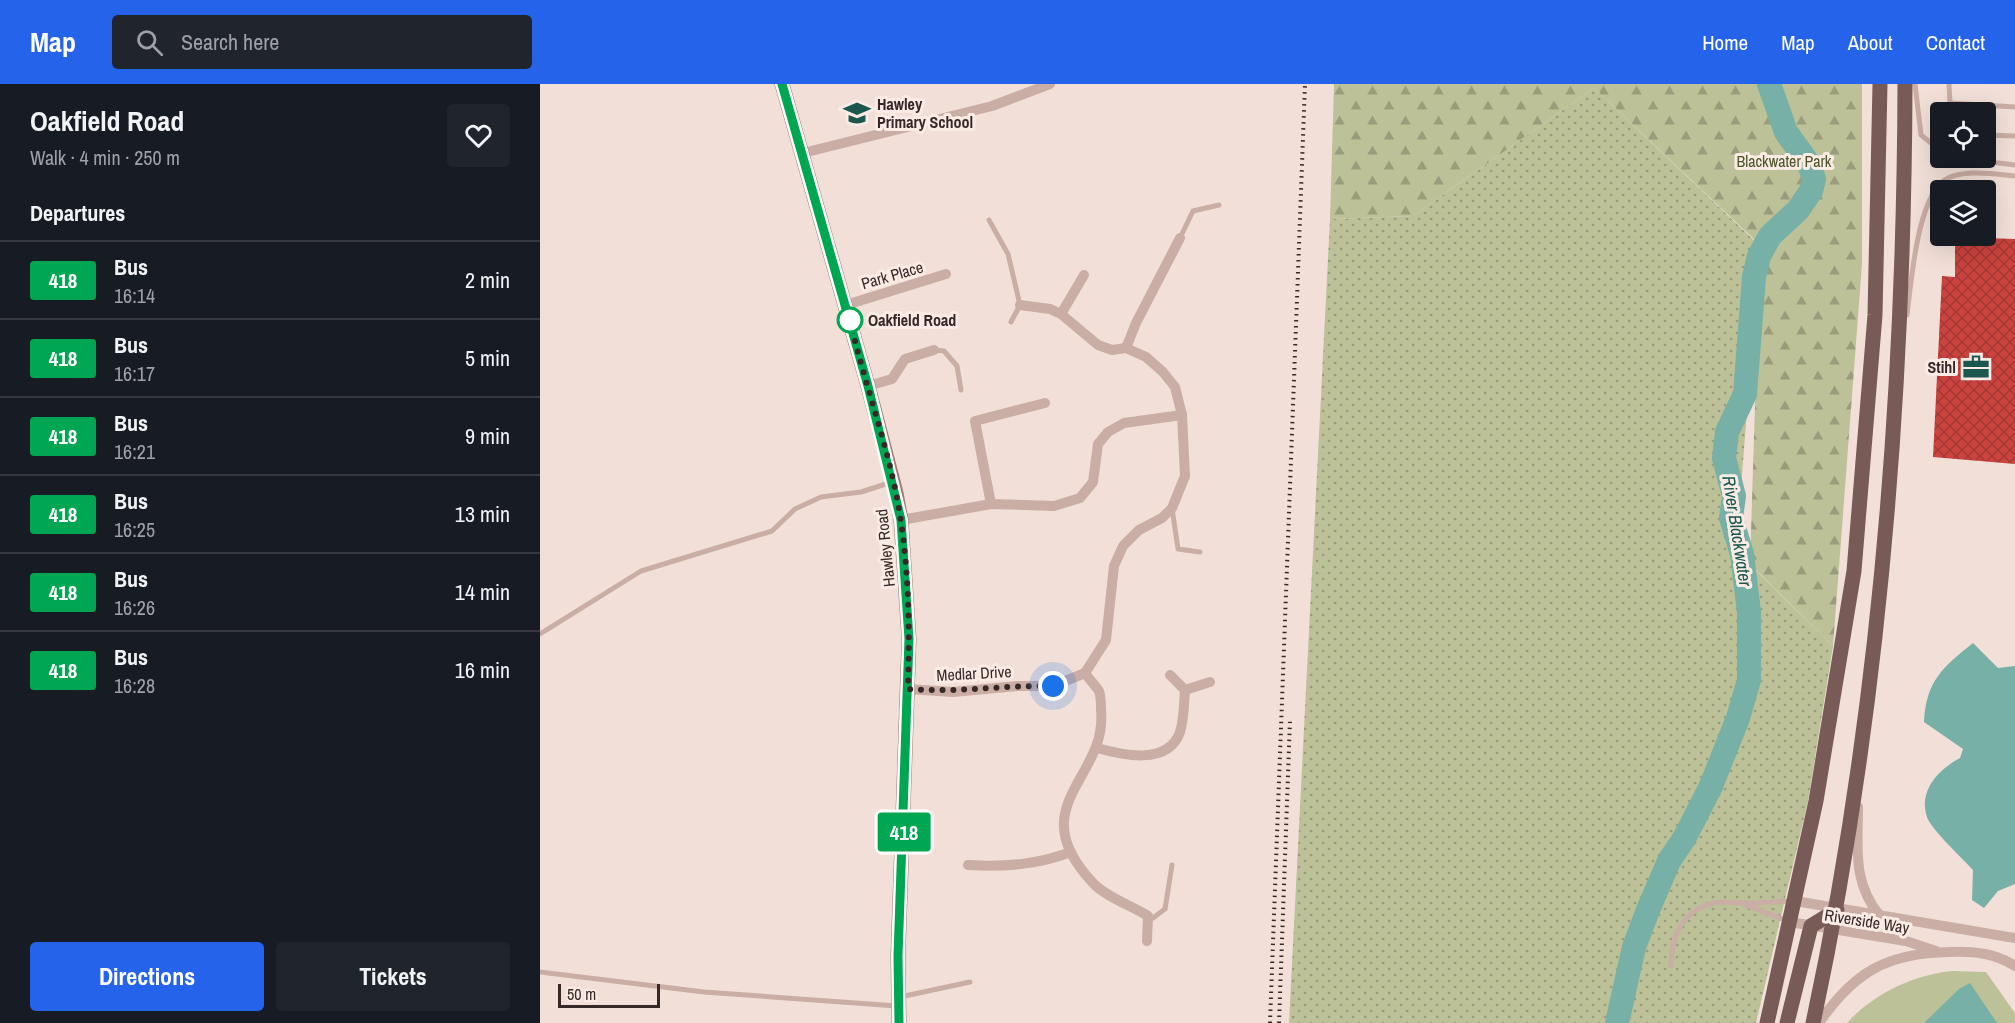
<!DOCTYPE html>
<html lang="en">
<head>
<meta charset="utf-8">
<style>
	body { margin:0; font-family:"Archivo Narrow",sans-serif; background:#20242c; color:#f1f3f6; height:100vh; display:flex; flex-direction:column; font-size:22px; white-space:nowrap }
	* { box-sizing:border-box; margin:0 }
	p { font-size:20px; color:#9ea1a6 }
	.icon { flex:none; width:33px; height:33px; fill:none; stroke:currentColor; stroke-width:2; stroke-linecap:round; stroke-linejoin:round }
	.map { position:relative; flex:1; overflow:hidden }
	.sheet { display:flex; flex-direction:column; background:#171b24; width:540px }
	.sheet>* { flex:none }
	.badge { padding:0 12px; border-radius:4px; font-size:21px; line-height:39px }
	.buttons { position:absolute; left:1390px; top:18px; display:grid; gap:12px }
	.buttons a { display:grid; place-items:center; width:66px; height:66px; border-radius:6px; background:#171b24; box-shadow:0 6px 24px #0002; font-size:30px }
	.scale { position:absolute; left:18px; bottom:15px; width:102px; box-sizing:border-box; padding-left:6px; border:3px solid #352826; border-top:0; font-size:16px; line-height:21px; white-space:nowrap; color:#352826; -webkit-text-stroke:4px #faebe5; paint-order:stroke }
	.you { position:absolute; width:30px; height:30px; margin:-15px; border:4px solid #fff; border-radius:50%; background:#1a73e8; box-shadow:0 0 0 9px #1a73e833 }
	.map>.badge { position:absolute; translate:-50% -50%; box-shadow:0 0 0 3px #fff }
	h2 { padding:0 30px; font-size:22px; line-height:54px }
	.round { display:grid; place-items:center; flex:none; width:63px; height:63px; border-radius:6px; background:#20242c }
	.summary { display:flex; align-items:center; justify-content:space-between; height:102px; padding:0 30px }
	h1 { font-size:28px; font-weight:700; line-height:45px }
	.action { display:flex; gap:12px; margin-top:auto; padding:12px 30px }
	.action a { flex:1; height:69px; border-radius:6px; background:#2563eb; color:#fff; font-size:24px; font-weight:700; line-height:69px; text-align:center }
	.action a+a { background:#20242c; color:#f1f3f6 }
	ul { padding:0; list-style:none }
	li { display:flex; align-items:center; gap:18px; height:78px; padding:0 30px; border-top:2px solid #363941 }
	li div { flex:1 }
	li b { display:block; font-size:22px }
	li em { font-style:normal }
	li .badge { min-width:66px; font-weight:700; text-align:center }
	header { display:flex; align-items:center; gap:36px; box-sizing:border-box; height:84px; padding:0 30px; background:#2563eb; color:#fff }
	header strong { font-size:28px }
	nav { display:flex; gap:33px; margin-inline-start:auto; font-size:21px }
	.search { width:420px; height:54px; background:#20242c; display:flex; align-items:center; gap:15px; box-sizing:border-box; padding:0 21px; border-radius:6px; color:#9ea1a6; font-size:22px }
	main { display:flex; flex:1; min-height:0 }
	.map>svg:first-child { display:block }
	.grass { fill:url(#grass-dots) }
	.forest { fill:url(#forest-firs) }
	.park { fill:#bcc198 }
	.water { fill:#76b0a6 }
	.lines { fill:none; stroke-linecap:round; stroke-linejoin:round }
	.river { stroke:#76b0a6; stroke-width:24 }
	.building { fill:url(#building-cross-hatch) }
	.service { stroke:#caada4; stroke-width:5 }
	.minor { stroke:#caada4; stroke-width:10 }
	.secondary { stroke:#9e7c75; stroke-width:15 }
	.primary { stroke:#785b56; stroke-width:15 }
	.rail { stroke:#352826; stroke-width:4; stroke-dasharray:1.5 4.5; stroke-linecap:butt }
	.line-casing { stroke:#fff; stroke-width:14 }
	.line { stroke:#00a651; stroke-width:9 }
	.walk { stroke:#352826; stroke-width:6; stroke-dasharray:0 10.8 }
	.stop-dot { fill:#fff; stroke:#00a651; stroke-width:3 }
	.labels { text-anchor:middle; stroke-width:6; stroke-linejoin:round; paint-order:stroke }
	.poi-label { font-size:16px; font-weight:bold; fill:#352826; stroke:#faebe5; text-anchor:start }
	.park-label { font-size:16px; fill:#4d5429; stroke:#faebe5 }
	.street-label { font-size:16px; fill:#352826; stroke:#faebe5 }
	.stop-label { font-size:16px; font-weight:bold; fill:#352826; stroke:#faebe5; text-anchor:start }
	.water-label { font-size:18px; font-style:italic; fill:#1a584f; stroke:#faebe5 }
</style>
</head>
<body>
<header>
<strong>Map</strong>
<div class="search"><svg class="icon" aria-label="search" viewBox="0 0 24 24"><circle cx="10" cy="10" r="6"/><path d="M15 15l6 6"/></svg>Search here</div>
<nav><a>Home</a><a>Map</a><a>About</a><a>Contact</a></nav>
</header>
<main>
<section class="sheet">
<div class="summary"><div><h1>Oakfield Road</h1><p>Walk · 4 min · 250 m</p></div><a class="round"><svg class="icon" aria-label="heart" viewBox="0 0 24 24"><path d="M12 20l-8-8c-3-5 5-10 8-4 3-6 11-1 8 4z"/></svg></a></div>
<h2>Departures</h2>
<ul>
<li><span class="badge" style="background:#00a651;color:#fff">418</span><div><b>Bus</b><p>16:14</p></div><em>2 min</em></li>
<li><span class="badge" style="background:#00a651;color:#fff">418</span><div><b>Bus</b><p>16:17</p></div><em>5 min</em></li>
<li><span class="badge" style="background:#00a651;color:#fff">418</span><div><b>Bus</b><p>16:21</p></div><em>9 min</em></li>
<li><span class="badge" style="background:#00a651;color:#fff">418</span><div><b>Bus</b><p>16:25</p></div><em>13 min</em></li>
<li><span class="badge" style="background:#00a651;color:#fff">418</span><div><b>Bus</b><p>16:26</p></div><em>14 min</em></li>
<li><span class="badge" style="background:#00a651;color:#fff">418</span><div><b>Bus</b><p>16:28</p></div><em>16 min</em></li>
</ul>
<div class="action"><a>Directions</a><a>Tickets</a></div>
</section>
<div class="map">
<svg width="1475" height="939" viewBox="0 0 1475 939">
	<defs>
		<pattern id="grass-dots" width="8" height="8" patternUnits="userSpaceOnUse" patternTransform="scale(1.5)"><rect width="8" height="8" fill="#bcc198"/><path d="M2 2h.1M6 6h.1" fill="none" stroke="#9a9d7c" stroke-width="1.8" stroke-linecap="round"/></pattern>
		<pattern id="forest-firs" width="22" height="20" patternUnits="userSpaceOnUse" patternTransform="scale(1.5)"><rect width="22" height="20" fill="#bcc198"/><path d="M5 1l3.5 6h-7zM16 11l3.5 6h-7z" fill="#9a9d7c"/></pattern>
		<pattern id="building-cross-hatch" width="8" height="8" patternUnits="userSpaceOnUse" patternTransform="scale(1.5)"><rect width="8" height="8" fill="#ca433e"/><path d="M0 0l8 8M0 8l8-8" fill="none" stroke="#a53834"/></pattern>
	</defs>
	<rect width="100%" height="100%" fill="#f2e0d8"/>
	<path class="grass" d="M1054,4L1220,162L1196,467L1293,562L1268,717L1216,939H749L790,135L873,132Z"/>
	<path class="forest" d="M794,0H1322V180L1293,562L1210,480L1220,161L1054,4L873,132L790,135Z"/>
	<path class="park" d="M1412,887L1446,888L1475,929V939H1307C1333,910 1373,891 1412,887Z"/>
	<g class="water">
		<path d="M1433,559L1458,584L1475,582V800L1458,807L1444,824L1432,816L1433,786C1424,776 1390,744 1387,733C1378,707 1399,685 1420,674L1423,665L1384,638C1386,597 1403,583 1433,559Z"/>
		<path d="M1430,899L1457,939H1384L1419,905Z"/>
	</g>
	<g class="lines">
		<path class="river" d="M1077,939L1094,863L1108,826L1129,777L1145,753L1171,702L1198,634L1209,596V528L1202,470L1191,434L1194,412L1184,374L1187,348L1205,310L1214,193L1219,172L1230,152L1258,126L1271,107L1274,95L1269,80L1246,48L1229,0"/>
	</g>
	<path class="building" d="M1415,153L1475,155V380L1393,373L1402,192L1415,193Z"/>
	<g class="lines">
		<g class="service">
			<path d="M1375,0L1381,51L1401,67"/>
			<path d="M1409,0L1410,19"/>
			<path d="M1410,28V19L1475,23"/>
			<path d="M1446,51L1475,52"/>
			<path d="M1418,74L1475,81"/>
			<path d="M449,136L468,170L480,221L471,238"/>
			<path d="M640,154L653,127L679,121"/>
			<path d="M1367,231C1371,199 1377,120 1402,98C1418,84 1455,90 1475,92"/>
			<path d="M394,266L404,267L417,282L421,306"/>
			<path d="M632,424L638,465L660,468"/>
			<path d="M0,550L101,487L232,447L255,425L281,413L321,408L352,398"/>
			<path d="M1203,820L1248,837"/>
			<path d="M608,832L613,834L625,825L632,781"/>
			<path d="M1131,882C1130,847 1149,817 1188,818C1192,818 1197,819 1202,819C1219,820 1236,817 1253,817"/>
			<path d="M0,888L164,908L357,922"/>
			<path d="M360,913L430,898"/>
		</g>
		<g class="minor">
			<path d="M263,69L452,22L510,0"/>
			<path d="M306,221L406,190"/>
			<path d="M521,230L544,191"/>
			<path d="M586,264L596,239L640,154"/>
			<path d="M328,302L352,295L365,275L394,266"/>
			<path d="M451,420L435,337L505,319"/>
			<path d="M361,436L451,420L514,422L540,414L553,398L558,360L568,348L584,339L642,331"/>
			<path d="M545,589C549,595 555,601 559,607C561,612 561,620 561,626C568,695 480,721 553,799C566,813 592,822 608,832L607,857"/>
			<path d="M630,591L645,606L670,598"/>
			<path d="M368,605L413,608L478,602H513L545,589L566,556L574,482L583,462L599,446L622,434L632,424L645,392L642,331L635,303L623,288L606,273L586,264L572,266L558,261L521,230L510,225L480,221"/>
			<path d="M557,664C582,671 628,682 640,648C644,636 644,619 645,606"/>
			<path d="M1318,723C1318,764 1312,798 1340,832"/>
			<path d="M428,781C465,783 496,781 531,768"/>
			<path d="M1255,817L1475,854"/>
			<path d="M1250,838L1366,857L1396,867"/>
			<path d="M1279,939C1314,888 1347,869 1409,868C1433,867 1455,869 1475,882"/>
		</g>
		<path class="secondary" d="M242,0L328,302L356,409L361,436L369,555L358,872L359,939"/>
		<g class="primary">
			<path d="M1227,939L1276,717L1314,487L1335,231L1340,0"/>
			<path d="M1247,939L1271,842L1297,826"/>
			<path d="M1273,939C1339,631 1364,315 1365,0"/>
		</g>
		<g class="rail">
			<path d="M730,939L765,0"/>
			<path d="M739,939L750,636"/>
		</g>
	</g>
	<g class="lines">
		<defs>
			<path id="line" d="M242,0L328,302L361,436L369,555L358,872L359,939"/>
		</defs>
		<use href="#line" class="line-casing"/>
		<use href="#line" class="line"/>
		<path class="walk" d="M310,236C323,294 344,350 356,409C369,473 370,540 368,605C417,609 464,601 513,602"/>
	</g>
	<defs>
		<symbol id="school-bare" viewBox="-9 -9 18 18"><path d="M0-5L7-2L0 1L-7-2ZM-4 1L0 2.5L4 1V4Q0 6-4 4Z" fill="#1a584f" stroke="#faebe5" stroke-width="2.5" paint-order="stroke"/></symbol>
		<symbol id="office-bare" viewBox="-9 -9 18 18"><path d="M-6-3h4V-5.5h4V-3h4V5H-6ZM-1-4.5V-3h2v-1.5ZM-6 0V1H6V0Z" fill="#1a584f" stroke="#faebe5" stroke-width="2.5" paint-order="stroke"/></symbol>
	</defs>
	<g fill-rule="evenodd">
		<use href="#school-bare" x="298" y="10" width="38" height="38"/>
		<use href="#office-bare" x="1417" y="264" width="38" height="38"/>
	</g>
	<circle class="stop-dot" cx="310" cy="236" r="12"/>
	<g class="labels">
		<g class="poi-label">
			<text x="337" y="26">Hawley<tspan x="337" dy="18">Primary School</tspan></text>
			<text x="1416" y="289" text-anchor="end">Stihl</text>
		</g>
		<g class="park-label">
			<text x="1244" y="83">Blackwater Park</text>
		</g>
		<g class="street-label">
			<text transform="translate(352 191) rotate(-16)" y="6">Park Place</text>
			<text transform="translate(345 464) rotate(-96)" y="6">Hawley Road</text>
			<text transform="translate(434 589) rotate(-3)" y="6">Medlar Drive</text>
			<text transform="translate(1327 837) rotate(9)" y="6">Riverside Way</text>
		</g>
		<g class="stop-label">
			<text x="328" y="242">Oakfield Road</text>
		</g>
		<g class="water-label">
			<text transform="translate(1197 447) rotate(81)" y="6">River Blackwater</text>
		</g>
	</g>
</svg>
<div class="buttons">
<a><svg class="icon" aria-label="locate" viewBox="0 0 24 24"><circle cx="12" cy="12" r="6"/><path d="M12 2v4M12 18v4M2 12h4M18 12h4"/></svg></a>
<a><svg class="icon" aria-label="layers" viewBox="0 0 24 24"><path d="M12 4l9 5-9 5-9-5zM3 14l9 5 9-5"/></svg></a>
</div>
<div class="scale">50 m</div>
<div class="you" style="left:513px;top:602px"></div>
<b class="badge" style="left:364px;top:748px;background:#00a651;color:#fff">418</b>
</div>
</main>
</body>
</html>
